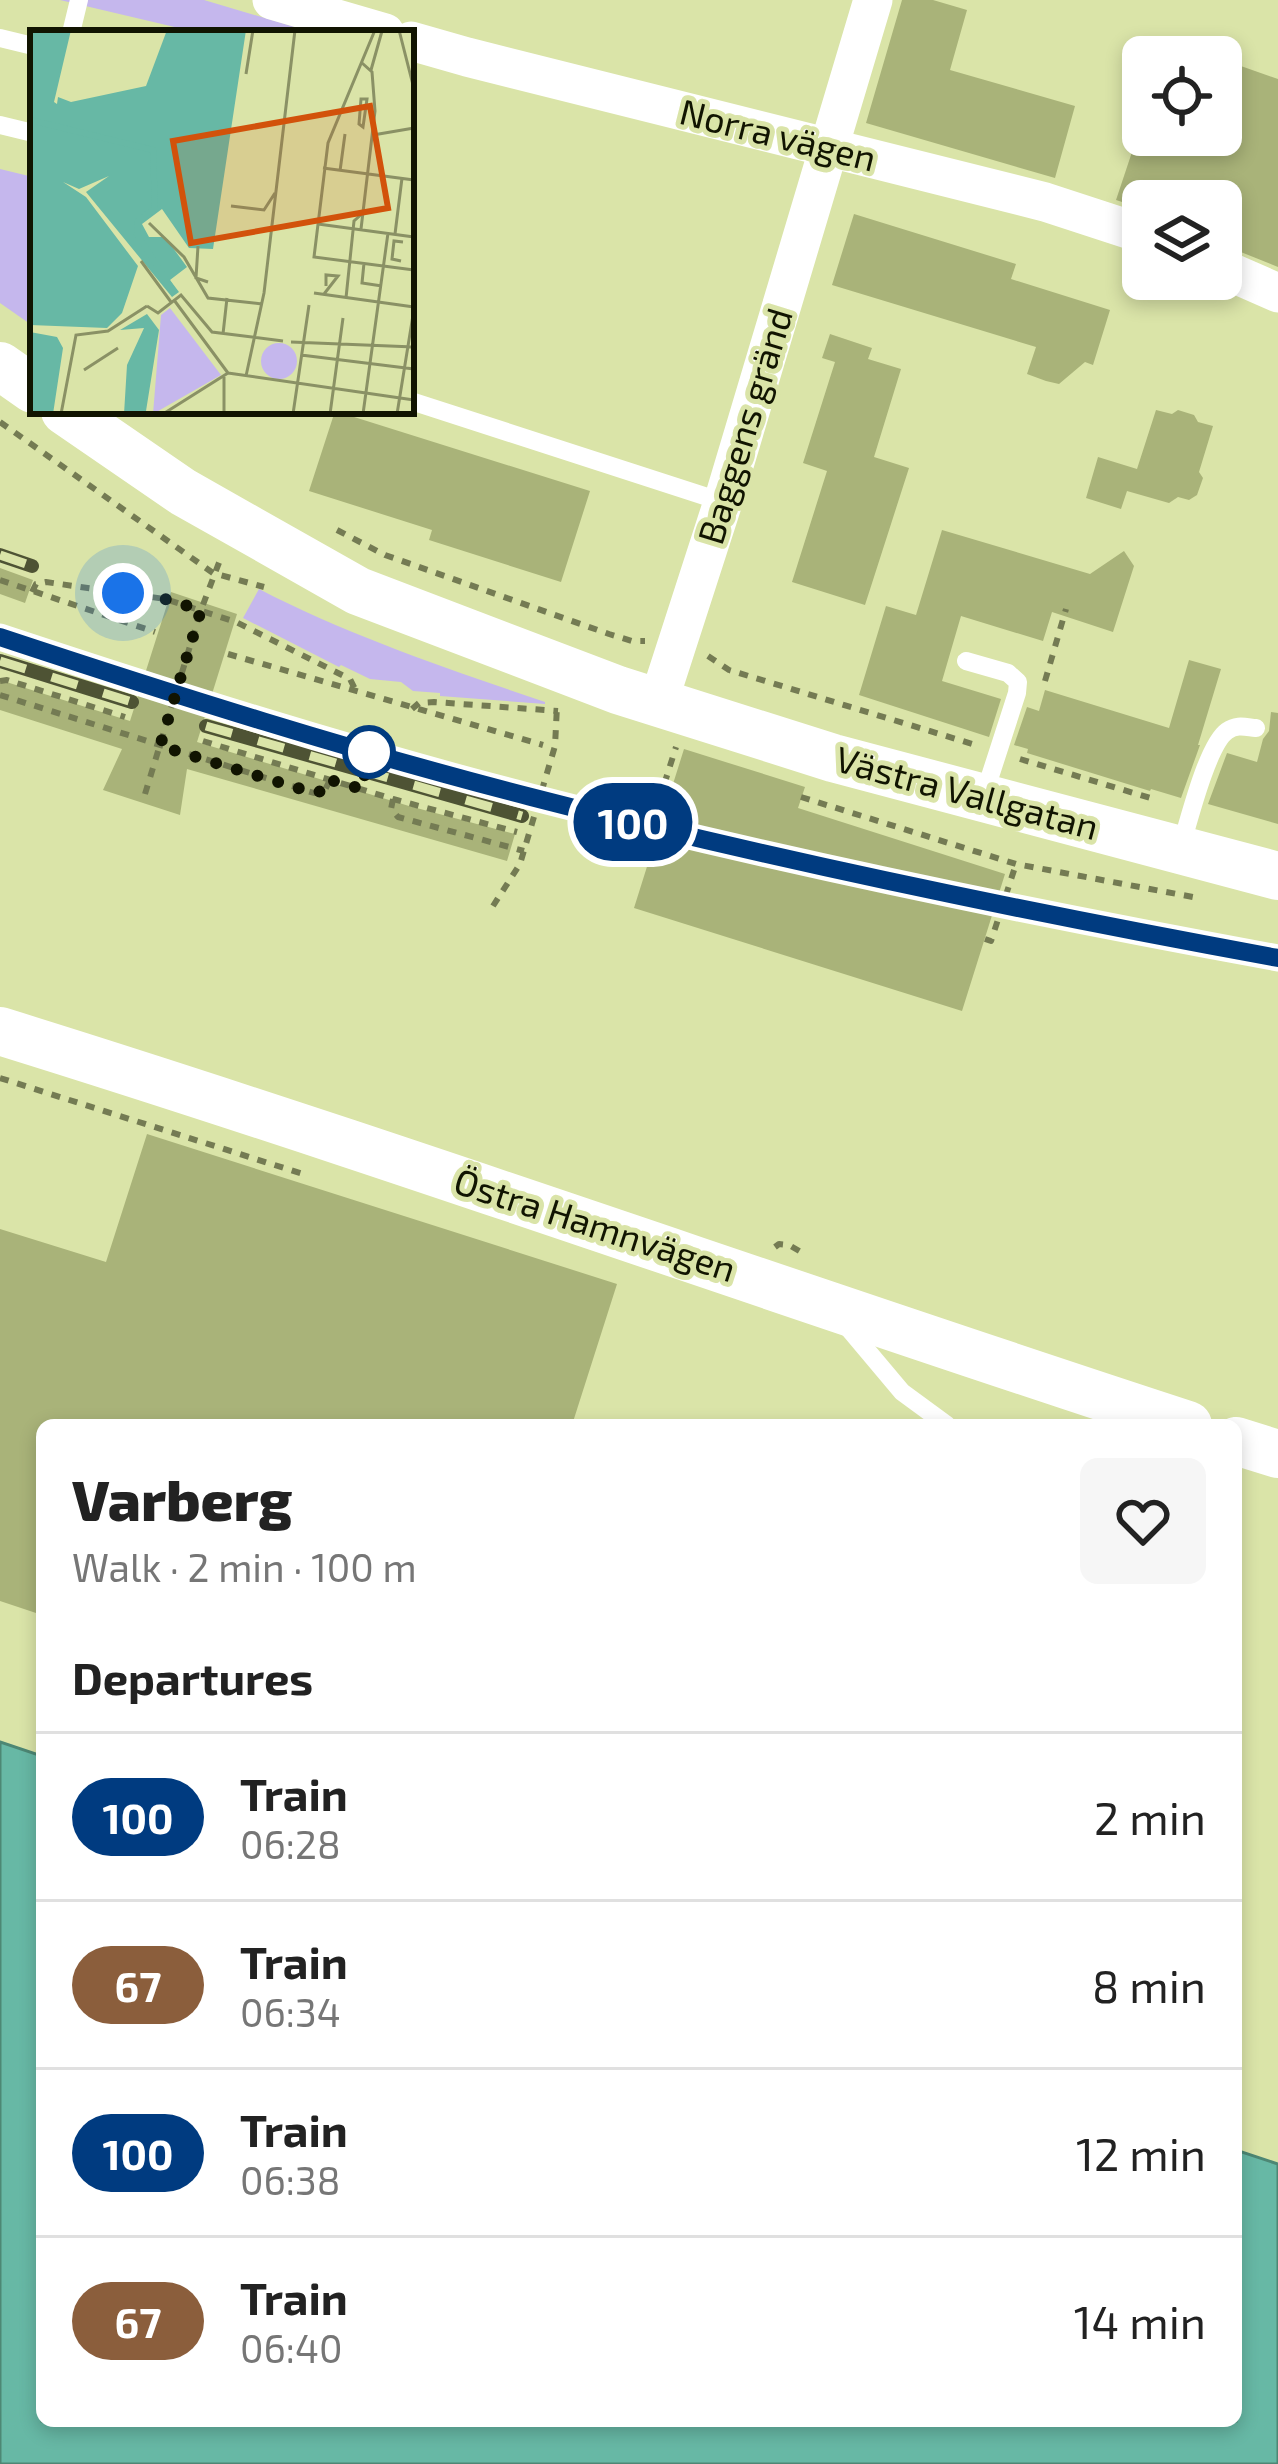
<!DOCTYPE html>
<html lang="en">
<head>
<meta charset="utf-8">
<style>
	body { margin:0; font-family:"Exo 2",sans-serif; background:#f6f6f6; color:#222; height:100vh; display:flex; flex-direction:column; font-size:45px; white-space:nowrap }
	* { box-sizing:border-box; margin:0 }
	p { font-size:39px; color:#767676 }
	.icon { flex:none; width:66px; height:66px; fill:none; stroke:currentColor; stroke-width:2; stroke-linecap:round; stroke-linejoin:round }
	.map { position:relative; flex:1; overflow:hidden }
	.panel { position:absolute; left:36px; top:1419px; width:1206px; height:1008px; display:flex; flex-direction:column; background:#fff; border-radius:18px; box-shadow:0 6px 18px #0003 }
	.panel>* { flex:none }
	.badge { padding:0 24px; border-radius:39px; font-size:42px; line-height:78px }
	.fabs { position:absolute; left:1122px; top:36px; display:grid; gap:24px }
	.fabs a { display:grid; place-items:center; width:120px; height:120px; border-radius:18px; background:#fff; box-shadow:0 6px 18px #0003; font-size:60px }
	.you { position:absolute; width:60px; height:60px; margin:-30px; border:9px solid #fff; border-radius:50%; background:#1a73e8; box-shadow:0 0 0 18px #1a73e833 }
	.map>.badge { position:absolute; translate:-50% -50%; box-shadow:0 0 0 6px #fff }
	h2 { padding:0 36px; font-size:45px; line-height:108px }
	.round { display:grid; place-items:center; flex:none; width:126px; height:126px; border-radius:18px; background:#f6f6f6 }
	.summary { display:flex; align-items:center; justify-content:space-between; height:204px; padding:0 36px }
	h1 { font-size:57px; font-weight:800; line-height:90px }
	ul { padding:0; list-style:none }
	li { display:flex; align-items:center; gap:36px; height:168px; padding:0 36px; border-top:3px solid #e0e0e0 }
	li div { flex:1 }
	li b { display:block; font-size:45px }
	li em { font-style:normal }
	li .badge { min-width:132px; font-weight:700; text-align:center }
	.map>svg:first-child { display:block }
	.green { fill:#c5b7ed }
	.water { fill:#67b8a5; stroke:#4d8774; stroke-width:3 }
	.building { fill:#a9b379 }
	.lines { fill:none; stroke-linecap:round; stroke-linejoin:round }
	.path { stroke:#747b53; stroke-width:6; stroke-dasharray:9 9; stroke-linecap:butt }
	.service { stroke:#fff; stroke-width:18 }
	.minor { stroke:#fff; stroke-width:39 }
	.tertiary { stroke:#fff; stroke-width:48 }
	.rail-casing { stroke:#4e5334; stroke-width:14 }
	.rail { stroke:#dae4a8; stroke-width:9; stroke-dasharray:27; stroke-linecap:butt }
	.line-casing { stroke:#fff; stroke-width:27 }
	.line { stroke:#003b80; stroke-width:18 }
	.walk { stroke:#111401; stroke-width:12; stroke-dasharray:0 21.6 }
	.stop-dot { fill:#fff; stroke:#003b80; stroke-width:6 }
	.labels { text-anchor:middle; stroke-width:10; stroke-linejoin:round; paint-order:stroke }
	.street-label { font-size:36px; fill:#111401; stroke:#dae4a8 }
	.inset-river { fill:none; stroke:#67b8a5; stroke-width:6 }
	.inset-road { fill:none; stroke:#8a9165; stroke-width:3 }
	.view { fill:#d2520b; fill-opacity:0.15; stroke:#d2520b; stroke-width:6 }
	.inset-edge { fill:none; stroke:#111401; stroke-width:6 }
</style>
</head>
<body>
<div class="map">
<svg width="1278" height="2464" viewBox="0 0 1278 2464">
	<rect width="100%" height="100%" fill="#dae4a8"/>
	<g class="green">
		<path d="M60,0H204L315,33H200Z"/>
		<path d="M0,169L33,177V326L0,303Z"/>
		<path d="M259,589C350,636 448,669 545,702V704L440,696V693L413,691L401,682L370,679L341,665L339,667L243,618Z"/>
	</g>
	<path class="water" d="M0,1742L42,1756V2421H1236V2150L1278,2164V2464H0Z"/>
	<g class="building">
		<path d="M902,0H933L967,10L950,70L1075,106L1055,178L866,123Z"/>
		<path d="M1221,59L1278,79V267L1221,244V201H1143V209L1116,200L1138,134L1221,135Z"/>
		<path d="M854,214L1016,264L1011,279L1110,310L1093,365L1085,362L1059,384L1046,381L1027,374L1036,347L832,285Z"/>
		<path d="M830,334L872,348L868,359L901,369L874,457L909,468L865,605L792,582L827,471L803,463L835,362L822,358Z"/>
		<path d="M1156,410L1172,414L1178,410L1194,415L1198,422L1213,426L1199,472L1203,478L1197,495L1189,500L1178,497L1169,503L1127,491L1121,509L1086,498L1098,457L1137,469Z"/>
		<path d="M335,411L590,491L561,582L429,540L432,530L309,491Z"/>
		<path d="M942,530L1090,574L1124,551L1134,566L1113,632L1052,612L1043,641L961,616L942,681L1001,699L989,737L859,695L886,606L916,615Z"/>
		<path d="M0,568L33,580L25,603L0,594Z"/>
		<path d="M171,592L237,614L197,742L409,806L515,834L507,861L187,769L180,815L103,790L122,749L0,710V680L130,721Z"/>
		<path d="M1189,660L1221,669L1198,745H1200L1181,798L1151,789L1150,791L1027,753L1028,749L1014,745L1027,707L1039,711L1045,690L1169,728Z"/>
		<path d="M1271,712L1278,713V824L1208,804L1227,753L1257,762L1263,739L1269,731Z"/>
		<path d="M684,749L805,787L798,808L1005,874L962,1011L634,908Z"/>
		<path d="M147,1134L617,1284L572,1425H42V1615L0,1601V1229L106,1262Z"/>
	</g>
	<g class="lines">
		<g class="path">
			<path d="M0,422L213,573L264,587"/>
			<path d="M337,530L385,555L609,634L632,641H645"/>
			<path d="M0,580L155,632"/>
			<path d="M32,592L36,584L46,582L165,599L236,622L350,679L357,693"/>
			<path d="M228,654L543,745"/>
			<path d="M708,656L729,670L979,746"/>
			<path d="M0,681L7,680L125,717"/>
			<path d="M1045,681L1066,609"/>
			<path d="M0,695L314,793L325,790L330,780"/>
			<path d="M412,709L419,703L434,702L558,711"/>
			<path d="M203,741L393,799L517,832"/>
			<path d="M1020,759L1157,800"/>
			<path d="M145,794L201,610L220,560"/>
			<path d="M801,797L1016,864L1193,897"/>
			<path d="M393,799L391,809L398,817L524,851"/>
			<path d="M539,801L656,837"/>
			<path d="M648,835L676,747"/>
			<path d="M493,906L520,864L555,746L557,706"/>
			<path d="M985,939L991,941L1016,864"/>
			<path d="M0,1078L303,1174"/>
			<path d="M775,1247L779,1244L789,1245L801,1252"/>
		</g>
		<g class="service">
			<path d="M71,33L79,0"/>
			<path d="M0,38L33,46"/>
			<path d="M0,125L33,133"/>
			<path d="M411,401L723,502"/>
			<path d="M966,661L1008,673L1018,682L1017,693L984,795"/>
			<path d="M1180,850C1188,824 1207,745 1227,731C1237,724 1245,727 1256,728"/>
			<path d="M844,1323L902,1392L947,1425"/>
		</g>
		<g class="minor">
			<path d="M272,0L385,33"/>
			<path d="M411,41L467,57L1045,202L1143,234"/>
			<path d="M1221,268L1278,293"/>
			<path d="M658,703L723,502L873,0"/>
		</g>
		<g class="tertiary">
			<path d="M0,366L33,389"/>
			<path d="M65,411L183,492L358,591L618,690L833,758L1278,876"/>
			<path d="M0,1031C399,1155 791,1296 1188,1425"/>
			<path d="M1236,1441L1278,1454"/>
		</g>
		<defs>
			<g id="rail">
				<path d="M0,555L32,566"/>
				<path d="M0,637L138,682"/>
				<path d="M0,661L132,702"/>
				<path d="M213,706L528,796"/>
				<path d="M206,726L522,816"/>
			</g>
		</defs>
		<use href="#rail" class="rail-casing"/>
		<use href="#rail" class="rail"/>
	</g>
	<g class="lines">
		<defs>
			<path id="line" d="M0,637C175,695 352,751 531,797C778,861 1027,912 1278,958"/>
		</defs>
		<use href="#line" class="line-casing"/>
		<use href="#line" class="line"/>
		<path class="walk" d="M123,593L165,599L201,610L160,746L314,793L326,790L330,780L362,789L369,752"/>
	</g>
	<circle class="stop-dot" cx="369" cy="752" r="24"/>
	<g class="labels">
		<g class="street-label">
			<text transform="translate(778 135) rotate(14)" y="13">Norra vägen</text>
			<text transform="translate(745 426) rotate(-73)" y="13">Baggens gränd</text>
			<text transform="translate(967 793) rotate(15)" y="13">Västra Vallgatan</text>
			<text transform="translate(595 1225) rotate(18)" y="13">Östra Hamnvägen</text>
		</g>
	</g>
	<g transform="translate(30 30)">
		<rect width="384" height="384" fill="#dae4a8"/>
		<path d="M140,278L191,345L123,384L131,285ZM231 331a18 18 0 1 1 36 0a18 18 0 1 1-36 0Z" fill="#c5b7ed"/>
		<path d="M0,0H41L24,72L27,74L28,67L41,72L116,56L137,0H216L183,219L159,218L132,179L112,194L119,207H135L157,237L140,250L149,262L142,267L56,162L79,146L49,159L33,152L56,167L108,236L92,283L77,298L0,295ZM117,284L129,300L116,381L94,384L97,335L114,298L90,300ZM0,302L27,307L33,318L23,384H0Z" fill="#67b8a5"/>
		<path class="inset-river" d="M0,90L123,120L125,178L108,191L107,204L144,262"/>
		<path class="inset-road" d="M345,0L298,113L284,227L384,240M369,0L383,55M341,40L352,1M216,44L223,0M331,69H337L333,97L329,94ZM343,105L384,98M293,138L384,150M310,141L315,104M201,176L234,180L245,163M119,193L154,227L178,268L232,274M288,194L384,207M331,199L345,81L342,42L332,33M365,204L372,148M168,216L166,248L178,252M111,231L141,272M371,231L362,229L364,211L373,212M334,233L332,253L352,256M284,263L384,277M294,264L308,246L296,245V256M316,268L324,191L334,182M144,270L198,343M117,276L128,283L151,265L182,302L253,311M193,304L197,268M261,312L384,317M271,325L384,339M54,340L88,318M198,343L384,370M216,346L234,263L265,0M194,347V384M31,384L46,305L78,301L117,276M133,384L198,343M263,384L279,275M300,384L313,288M333,384L358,203M367,384L384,279"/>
		<path class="view" d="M340,76L358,178L161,213L143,111Z"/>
		<rect width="384" height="384" class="inset-edge"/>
	</g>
</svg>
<div class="fabs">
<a><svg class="icon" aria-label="locate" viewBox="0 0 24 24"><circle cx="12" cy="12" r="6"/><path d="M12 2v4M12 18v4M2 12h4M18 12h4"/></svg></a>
<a><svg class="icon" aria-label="layers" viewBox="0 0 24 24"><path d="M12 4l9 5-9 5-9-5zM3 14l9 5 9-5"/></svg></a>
</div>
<div class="you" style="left:123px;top:593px"></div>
<b class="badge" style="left:633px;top:822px;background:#003b80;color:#fff">100</b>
<section class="panel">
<div class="summary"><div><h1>Varberg</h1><p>Walk · 2 min · 100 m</p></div><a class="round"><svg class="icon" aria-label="heart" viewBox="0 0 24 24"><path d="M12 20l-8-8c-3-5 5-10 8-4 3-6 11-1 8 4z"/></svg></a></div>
<h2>Departures</h2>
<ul>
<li><span class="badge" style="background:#003b80;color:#fff">100</span><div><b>Train</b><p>06:28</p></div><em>2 min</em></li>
<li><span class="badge" style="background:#8b5e3c;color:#fff">67</span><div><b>Train</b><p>06:34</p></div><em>8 min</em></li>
<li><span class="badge" style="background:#003b80;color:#fff">100</span><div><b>Train</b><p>06:38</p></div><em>12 min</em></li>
<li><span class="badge" style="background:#8b5e3c;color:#fff">67</span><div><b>Train</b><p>06:40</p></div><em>14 min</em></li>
</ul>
</section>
</div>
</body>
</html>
